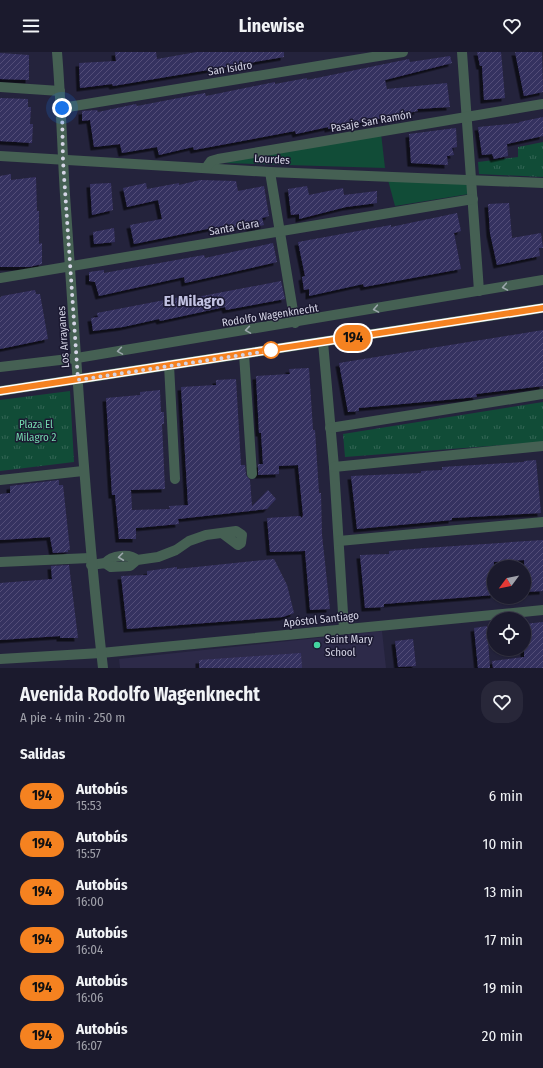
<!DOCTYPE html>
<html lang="es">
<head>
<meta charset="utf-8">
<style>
	body { margin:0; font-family:"Fira Sans Condensed",sans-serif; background:#282739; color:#f1f3f6; height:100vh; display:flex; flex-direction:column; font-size:15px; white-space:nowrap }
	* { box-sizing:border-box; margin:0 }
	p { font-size:13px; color:#a0a1aa }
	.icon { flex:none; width:22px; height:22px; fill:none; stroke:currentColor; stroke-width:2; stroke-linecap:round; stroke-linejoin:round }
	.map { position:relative; height:616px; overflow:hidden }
	.drawer { display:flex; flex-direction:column; background:#1b1a2d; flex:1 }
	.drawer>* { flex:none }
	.badge { padding:0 8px; border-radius:13px; font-size:14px; line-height:26px }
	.needle { width:26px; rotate:238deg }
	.fabs { position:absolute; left:487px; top:508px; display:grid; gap:8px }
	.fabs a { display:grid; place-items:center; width:44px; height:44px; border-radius:50%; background:#1b1a2d; box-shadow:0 1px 3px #0004,0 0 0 1px #393849; font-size:20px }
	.you { position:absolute; width:20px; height:20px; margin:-10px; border:3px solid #fff; border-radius:50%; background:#1a73e8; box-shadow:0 0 0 6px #1a73e833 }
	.map>.badge { position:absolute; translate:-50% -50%; box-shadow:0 0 0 2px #fff }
	h2 { padding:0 20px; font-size:15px; line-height:36px }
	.round { display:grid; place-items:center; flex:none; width:42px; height:42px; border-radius:16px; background:#282739 }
	.summary { display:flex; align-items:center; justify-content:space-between; height:68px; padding:0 20px }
	h1 { font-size:19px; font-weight:700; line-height:30px }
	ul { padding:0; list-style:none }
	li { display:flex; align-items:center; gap:12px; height:48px; padding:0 20px }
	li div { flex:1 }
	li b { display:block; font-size:15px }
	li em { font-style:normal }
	li .badge { min-width:44px; font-weight:700; text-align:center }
	header { display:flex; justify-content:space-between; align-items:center; height:52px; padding:0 20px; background:#1b1a2d; font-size:18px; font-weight:700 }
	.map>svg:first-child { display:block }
	.built { fill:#2d2a49 }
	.grass { fill:#114c37 }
	.park { fill:url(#park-tufts) }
	.building { fill:url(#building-hatch); filter:url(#shadow) }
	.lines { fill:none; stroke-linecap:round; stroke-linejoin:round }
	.minor { stroke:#456053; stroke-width:10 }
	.tertiary { stroke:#456053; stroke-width:10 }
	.oneway { stroke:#9ba6ab }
	.line-casing { stroke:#fff; stroke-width:9 }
	.line { stroke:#f58220; stroke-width:6 }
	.walk { stroke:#d4d4e5; stroke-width:4; stroke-dasharray:0 7.2 }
	.stop-dot { fill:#fff; stroke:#f58220; stroke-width:2 }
	.poi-dot { fill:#43d4a0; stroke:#1b1931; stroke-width:1.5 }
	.labels { text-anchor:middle; stroke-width:3; stroke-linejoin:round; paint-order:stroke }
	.street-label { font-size:11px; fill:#d4d4e5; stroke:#1b1931 }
	.park-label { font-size:11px; fill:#74d8ae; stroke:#1b1931 }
	.poi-label { font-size:11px; fill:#d4d4e5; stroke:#1b1931; text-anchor:start }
	.district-label { font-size:15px; font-weight:bold; fill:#c2c2e2; stroke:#1b1931 }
</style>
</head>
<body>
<header><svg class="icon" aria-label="menu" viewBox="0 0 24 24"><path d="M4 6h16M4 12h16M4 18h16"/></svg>Linewise<svg class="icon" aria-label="heart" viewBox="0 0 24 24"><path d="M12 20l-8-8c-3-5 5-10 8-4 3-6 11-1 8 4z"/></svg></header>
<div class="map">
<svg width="543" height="616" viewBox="0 0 543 616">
	<defs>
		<pattern id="park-tufts" width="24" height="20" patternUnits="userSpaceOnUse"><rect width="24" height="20" fill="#114c37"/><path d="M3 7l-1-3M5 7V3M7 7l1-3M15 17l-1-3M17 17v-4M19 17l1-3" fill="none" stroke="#336554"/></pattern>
		<pattern id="building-hatch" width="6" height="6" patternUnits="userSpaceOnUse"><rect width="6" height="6" fill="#363161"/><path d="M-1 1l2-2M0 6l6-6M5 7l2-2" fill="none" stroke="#524e78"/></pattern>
		<filter id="shadow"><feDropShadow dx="-3.5" dy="3.5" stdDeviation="0" flood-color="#0009"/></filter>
	</defs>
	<rect width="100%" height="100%" fill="#24233c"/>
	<path class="built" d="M382,579L386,616H120L119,607Z"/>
	<g class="grass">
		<path d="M381,81L385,116L224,111Z"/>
		<path d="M388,128L470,132L469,142L395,154Z"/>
	</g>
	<g class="park">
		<path d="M543,90V125L479,122L478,110L518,105V95Z"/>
		<path d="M70,339L74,410L0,419V348Z"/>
		<path d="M543,350V390L345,405L343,382Z"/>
	</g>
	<g class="building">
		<path d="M115,0H156L157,7L197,0H284V5L113,34L112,32L80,36L79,11L116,9Z"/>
		<path d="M477,0H501L505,46L484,48L482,14H480Z"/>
		<path d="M515,0H542L543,40L524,44Z"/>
		<path d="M0,1L29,3V28L0,27Z"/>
		<path d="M450,4L452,11L385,28L387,37L447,31L450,55L417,57L418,59L328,77V75L296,82L295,79L194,98L193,95L159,103L157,95L122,101L120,92L94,95L90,68L82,69V59L97,58L98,60L136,52L137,54L205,41L206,44L275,30V32L307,26V28L409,7L410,10Z"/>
		<path d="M0,46L28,47V55H31L30,72H33L32,91L0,89Z"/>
		<path d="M543,65V84L507,92L508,104L494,107L492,102L482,103L478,75L519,71V70Z"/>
		<path d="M456,76L457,95L452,96L454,103L447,104L448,113L411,111L409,82Z"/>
		<path d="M11,122V128L36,125L37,159H39V192L42,191V212L29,215H0V124Z"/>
		<path d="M200,128L236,129L238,139L264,134L269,164L262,166L264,173L250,176V172L213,180L212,176L134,192L130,173L162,167L158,148L127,155L123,136L146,131L147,137L179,131V133Z"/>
		<path d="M111,131L113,158L92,163L90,132Z"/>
		<path d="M307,134L309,143L343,136L344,143L377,139V151L346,155L299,167V162L291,163L288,137Z"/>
		<path d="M509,151L512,186L541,181L543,196H539L540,204L497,213L490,181L488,152Z"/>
		<path d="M457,161L461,179L454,181L461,217L364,235L363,232L309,244V237L304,238L302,225L305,224L298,190L391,173V175Z"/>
		<path d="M114,176L115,190L94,192L93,180Z"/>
		<path d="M273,191L277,210L185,231L184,225L99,244L95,230L89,229V220L104,218V221L204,203L205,206Z"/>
		<path d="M281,229L285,247L226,258L225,255L160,269L159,267L123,275L93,279L91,266L98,265L97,261L196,242L197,245Z"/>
		<path d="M35,238L36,242H40L48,287L0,297V246L2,244Z"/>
		<path d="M543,278V334L476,342L477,345L359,356V359L348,360L339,311Z"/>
		<path d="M309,316L313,378H315L319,441H321L322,483L330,557L310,558L305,499L270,500L267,466L300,464L302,466L303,463L298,413L279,414V422L258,423V412H263L261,381H259L256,324L290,322L289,317Z"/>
		<path d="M236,327L241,413H245L246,423L250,428L252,454L268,438L276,447L267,457L178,467L179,472L136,476V487H119L115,443H112L106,346L140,343V340L160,338L161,360H164V372H162L165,437L131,438L132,458L170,457L169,454L188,453L181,335L216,333V328Z"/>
		<path d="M536,408L541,461L452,466V468L357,477L351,424L421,421V419L442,418V415L524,410V409Z"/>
		<path d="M59,428V433H63L70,498H68V500L53,501L50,485L0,488V442L10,441V434Z"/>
		<path d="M543,488V539L524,540V508L494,510V543L384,552V555L365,556L360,503L389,502V499L425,496Z"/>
		<path d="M274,507L287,533L294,561L283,565L127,577L121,524L147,523V519L177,515V517Z"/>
		<path d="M69,513L78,586H60V584L0,588V531L52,527L51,514Z"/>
		<path d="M543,570V616H493L492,609L524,605V572Z"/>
		<path d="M487,574L490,616H478L474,576Z"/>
		<path d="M413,587L416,614L398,615L395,589Z"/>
		<path d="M301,601L302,616H199V608Z"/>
	</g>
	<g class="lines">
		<g class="minor">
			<path d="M462,0L479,239"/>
			<path d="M0,35L60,39"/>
			<path d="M62,56L403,0"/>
			<path d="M0,104L270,120L543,131"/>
			<path d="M206,116L211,109L218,107L543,52"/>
			<path d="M270,120L295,271"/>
			<path d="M0,226L473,147"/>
			<path d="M323,290L334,415L344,577"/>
			<path d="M244,302L252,422"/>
			<path d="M169,313L175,427"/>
			<path d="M330,376L543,342"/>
			<path d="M334,415L543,394"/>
			<path d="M0,428L83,419"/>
			<path d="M339,489L543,470"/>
			<path d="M0,510L90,506"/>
			<path d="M105,511C112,503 130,501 137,508"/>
			<path d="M91,513L105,511L111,515L130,514L137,508L158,505L176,498L189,489L206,483L236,479L242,483L241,491L238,493L222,481"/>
			<path d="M0,607L101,601L543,558"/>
		</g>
		<g class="tertiary">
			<path d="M57,0C61,48 62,95 65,143C76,301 85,459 103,616"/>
			<path d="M0,315L77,306L543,228"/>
			<path d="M0,339L543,256"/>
		</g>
	</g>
	<defs><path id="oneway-chevron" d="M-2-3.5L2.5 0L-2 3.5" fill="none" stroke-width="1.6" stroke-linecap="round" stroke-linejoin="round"/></defs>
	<g class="oneway">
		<use href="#oneway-chevron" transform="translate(505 235) rotate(170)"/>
		<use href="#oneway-chevron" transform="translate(376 257) rotate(170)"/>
		<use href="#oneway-chevron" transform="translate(248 278) rotate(171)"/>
		<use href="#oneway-chevron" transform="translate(120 299) rotate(171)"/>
		<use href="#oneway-chevron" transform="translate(121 505) rotate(173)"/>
	</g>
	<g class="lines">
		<defs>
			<path id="line" d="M0,339L543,256"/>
		</defs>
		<use href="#line" class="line-casing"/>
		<use href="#line" class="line"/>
		<path class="walk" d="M62,56L63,109L78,328L275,298H271"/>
	</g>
	<circle class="stop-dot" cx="271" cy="298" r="8"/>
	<circle class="poi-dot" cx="317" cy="593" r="4"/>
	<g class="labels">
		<g class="street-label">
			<text transform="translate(230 16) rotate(-9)" y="4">San Isidro</text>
			<text transform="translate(371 69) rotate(-10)" y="4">Pasaje San Ramón</text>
			<text transform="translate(272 107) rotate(3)" y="4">Lourdes</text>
			<text transform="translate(234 175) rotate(-10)" y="4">Santa Clara</text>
			<text transform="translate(270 263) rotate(-9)" y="4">Rodolfo Wagenknecht</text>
			<text transform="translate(63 285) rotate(-94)" y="4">Los Arrayanes</text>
			<text transform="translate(321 567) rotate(-6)" y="4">Apóstol Santiago</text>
		</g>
		<g class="park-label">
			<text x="36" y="376">Plaza El<tspan x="36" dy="13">Milagro 2</tspan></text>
		</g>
		<g class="poi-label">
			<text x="325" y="591">Saint Mary<tspan x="325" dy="13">School</tspan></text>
		</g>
		<g class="district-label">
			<text x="194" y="254">El Milagro</text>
		</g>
	</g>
</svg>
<div class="fabs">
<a><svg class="needle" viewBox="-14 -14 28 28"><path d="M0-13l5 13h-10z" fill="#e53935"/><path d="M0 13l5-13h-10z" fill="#a0a1aa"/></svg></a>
<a><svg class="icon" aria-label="locate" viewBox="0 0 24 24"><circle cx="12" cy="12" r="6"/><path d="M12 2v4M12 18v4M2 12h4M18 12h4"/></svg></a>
</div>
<div class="you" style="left:62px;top:56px"></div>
<b class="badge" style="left:353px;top:286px;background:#f58220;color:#111">194</b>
</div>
<section class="drawer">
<div class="summary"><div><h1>Avenida Rodolfo Wagenknecht</h1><p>A pie · 4 min · 250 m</p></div><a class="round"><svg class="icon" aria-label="heart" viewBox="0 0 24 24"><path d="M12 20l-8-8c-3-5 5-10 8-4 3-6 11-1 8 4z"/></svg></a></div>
<h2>Salidas</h2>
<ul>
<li><span class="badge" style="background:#f58220;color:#111">194</span><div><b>Autobús</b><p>15:53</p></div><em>6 min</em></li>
<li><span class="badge" style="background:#f58220;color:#111">194</span><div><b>Autobús</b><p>15:57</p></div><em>10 min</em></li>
<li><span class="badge" style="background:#f58220;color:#111">194</span><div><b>Autobús</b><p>16:00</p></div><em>13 min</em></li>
<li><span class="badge" style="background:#f58220;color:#111">194</span><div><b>Autobús</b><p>16:04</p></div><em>17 min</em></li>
<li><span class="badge" style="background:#f58220;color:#111">194</span><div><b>Autobús</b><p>16:06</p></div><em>19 min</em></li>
<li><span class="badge" style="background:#f58220;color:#111">194</span><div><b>Autobús</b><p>16:07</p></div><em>20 min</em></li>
</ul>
</section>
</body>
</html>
